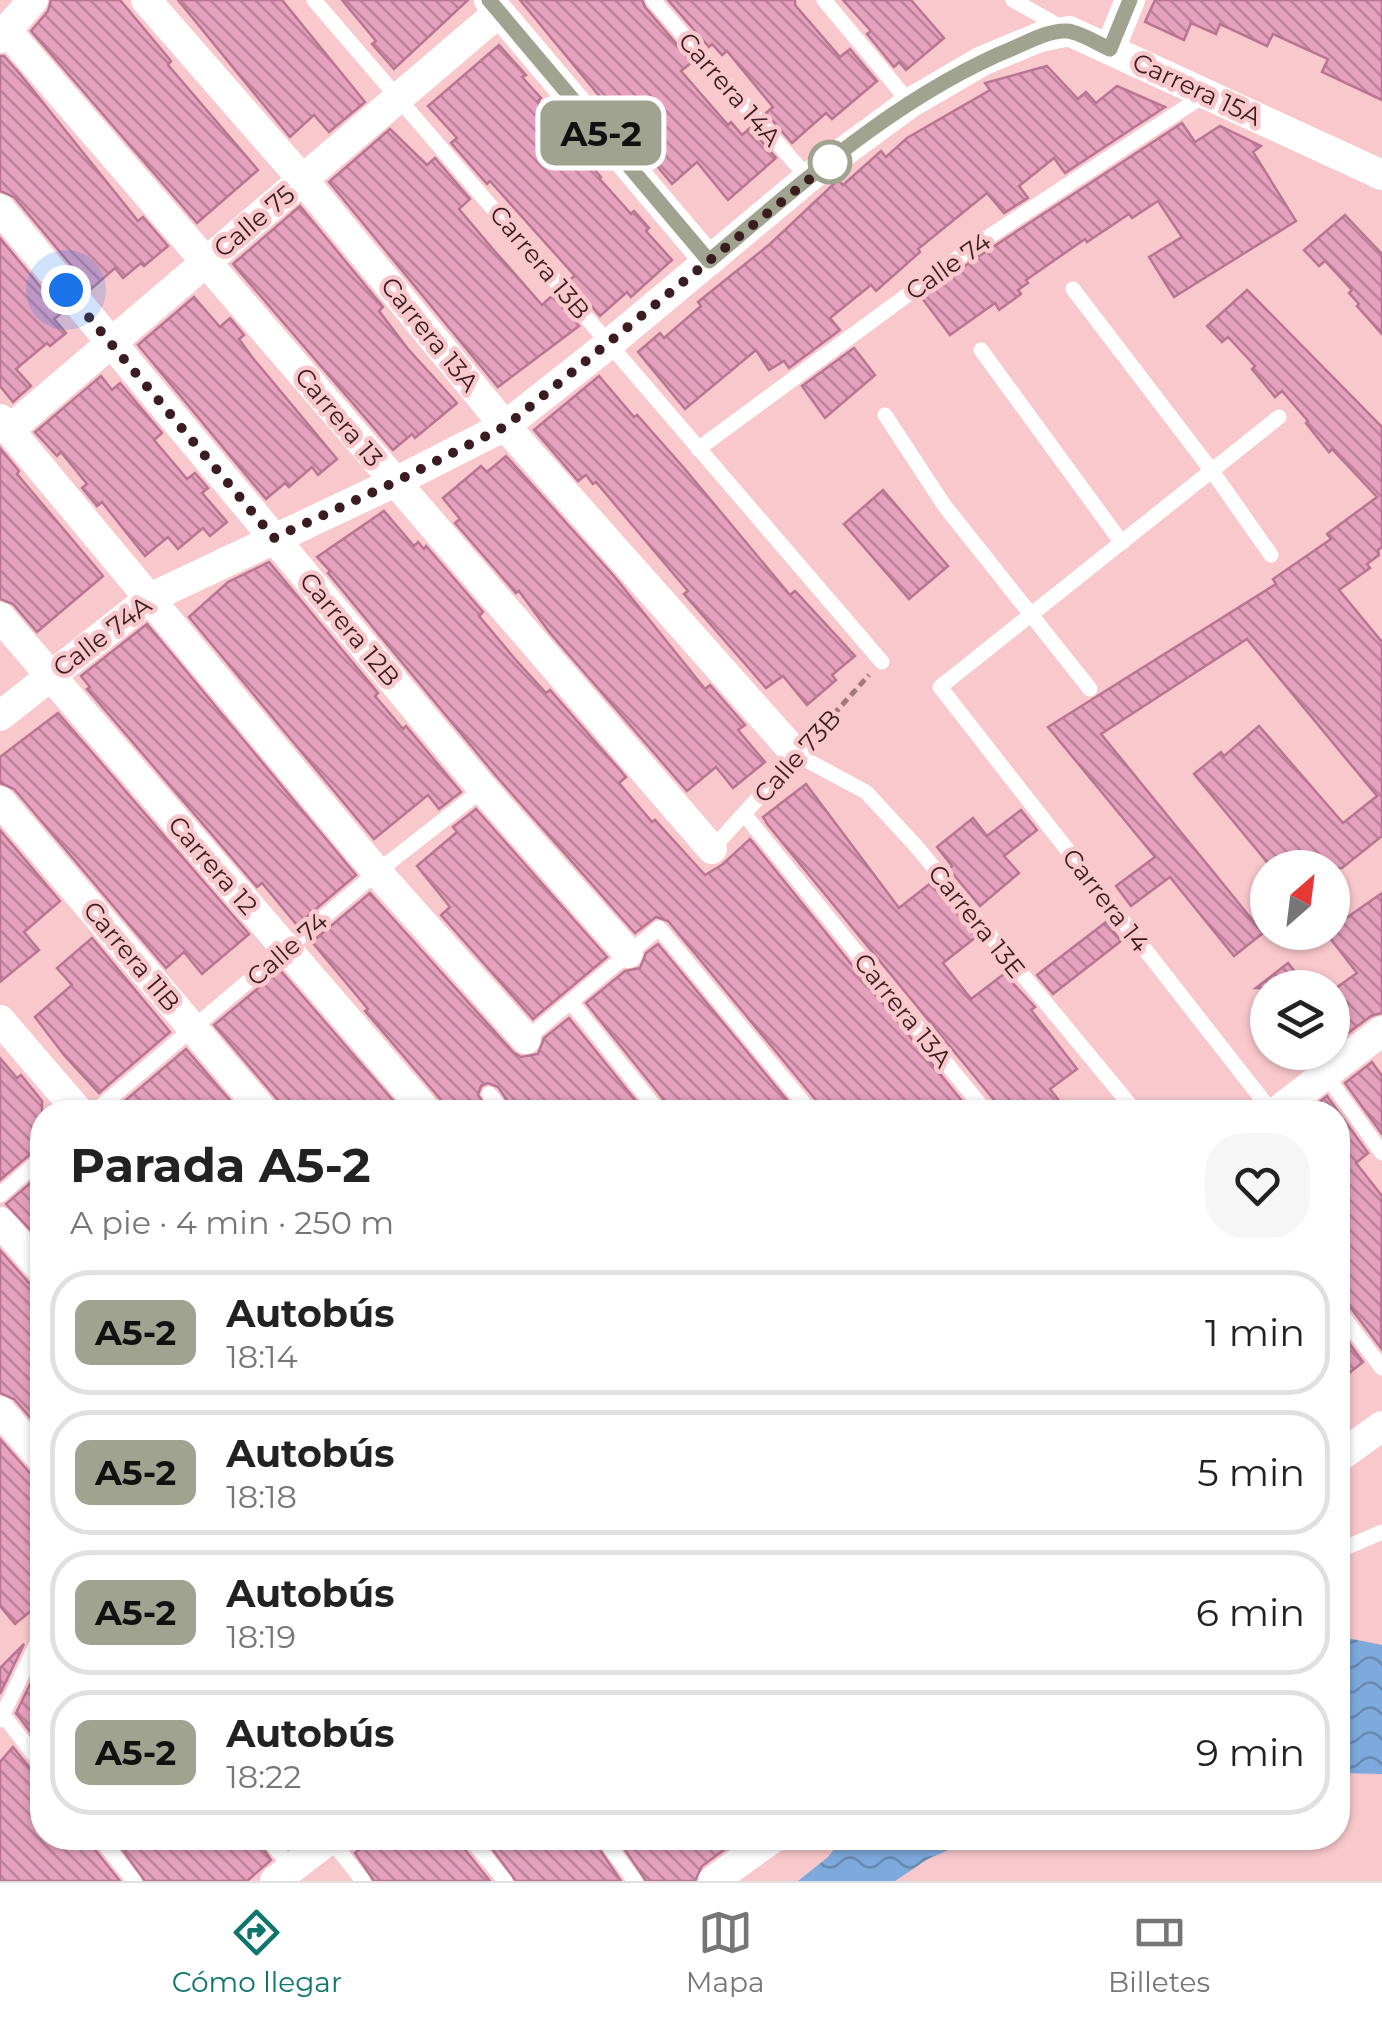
<!DOCTYPE html>
<html lang="es">
<head>
<meta charset="utf-8">
<style>
	body { margin:0; font-family:Montserrat,sans-serif; background:#f6f6f6; color:#222; height:100vh; display:flex; flex-direction:column; font-size:38px; white-space:nowrap }
	* { box-sizing:border-box; margin:0 }
	p { font-size:32px; color:#767676 }
	.icon { flex:none; width:55px; height:55px; fill:none; stroke:currentColor; stroke-width:2; stroke-linecap:round; stroke-linejoin:round }
	.map { position:relative; flex:1; overflow:hidden }
	.details { position:absolute; left:30px; top:1100px; width:1320px; height:750px; display:flex; flex-direction:column; background:#fff; border-radius:40px; box-shadow:0 2px 8px #0004 }
	.details>* { flex:none }
	.badge { padding:0 20px; border-radius:15px; font-size:35px; line-height:65px }
	.needle { width:65px; rotate:28deg }
	.tools { position:absolute; left:1250px; top:850px; display:grid; gap:20px }
	.tools a { display:grid; place-items:center; width:100px; height:100px; border-radius:50%; background:#fff; box-shadow:0 2px 8px #0004; font-size:50px }
	.you { position:absolute; width:50px; height:50px; margin:-25px; border:8px solid #fff; border-radius:50%; background:#1a73e8; box-shadow:0 0 0 15px #1a73e833 }
	.map>.badge { position:absolute; translate:-50% -50%; box-shadow:0 0 0 5px #fff }
	.round { display:grid; place-items:center; flex:none; width:105px; height:105px; border-radius:40px; background:#f6f6f6 }
	.headline { display:flex; align-items:center; justify-content:space-between; height:170px; padding:0 40px }
	h1 { font-size:48px; font-weight:700; line-height:75px }
	ul { padding:0; list-style:none }
	li { display:flex; align-items:center; gap:30px; height:125px; margin:0 20px 15px; padding:0 20px; border:5px solid #e0e0e0; border-radius:40px }
	li div { flex:1 }
	li b { display:block; font-size:38px }
	li em { font-style:normal }
	li .badge { min-width:110px; font-weight:700; text-align:center }
	.menu { display:flex; justify-content:space-around; align-items:center; height:140px; border-top:2px solid #e0e0e0; background:#fff; font-size:28px; color:#767676 }
	.menu a { display:grid; justify-items:center; gap:5px }
	.menu .on { color:#0f766e }
	.map>svg:first-child { display:block }
	.water { fill:url(#water-waves) }
	.building { fill:url(#building-back-hatch); stroke:#b97592; stroke-width:2.5 }
	.lines { fill:none; stroke-linecap:round; stroke-linejoin:round }
	.path { stroke:#a1797d; stroke-width:5; stroke-dasharray:8 5; stroke-linecap:butt }
	.service { stroke:#fff; stroke-width:15 }
	.minor { stroke:#fff; stroke-width:30 }
	.line-casing { stroke:#fff; stroke-width:22 }
	.line { stroke:#9fa38f; stroke-width:15 }
	.walk { stroke:#3b1d21; stroke-width:10; stroke-dasharray:0 18 }
	.stop-dot { fill:#fff; stroke:#9fa38f; stroke-width:5 }
	.labels { text-anchor:middle; stroke-width:9; stroke-linejoin:round; paint-order:stroke }
	.street-label { font-size:25px; fill:#3b1d21; stroke:#f9c8cc }
</style>
</head>
<body>
<div class="map">
<svg width="1382" height="1881" viewBox="0 0 1382 1881">
	<defs>
		<pattern id="water-waves" width="16" height="10" patternUnits="userSpaceOnUse" patternTransform="scale(2.5)"><rect width="16" height="10" fill="#7da9dc"/><path d="M0 5q4-4 8 0t8 0" fill="none" stroke="#6889b2"/></pattern>
		<pattern id="building-back-hatch" width="6" height="6" patternUnits="userSpaceOnUse" patternTransform="scale(2.5)"><rect width="6" height="6" fill="#e5a1bd"/><path d="M-1 5l2 2M0 0l6 6M5-1l2 2" fill="none" stroke="#bb8399"/></pattern>
	</defs>
	<rect width="100%" height="100%" fill="#f9c8cc"/>
	<g class="water">
		<path d="M1338,1636L1382,1645V1774L1338,1773Z"/>
		<path d="M843,1838H976L928,1859L895,1881H798L828,1857Z"/>
	</g>
	<g class="building">
		<path d="M51,0H120L171,61L168,65L258,170L197,223L31,31L48,11Z"/>
		<path d="M178,0H282L365,102L329,132L314,115L290,137Z"/>
		<path d="M342,0H468L394,69L372,44L376,41Z"/>
		<path d="M520,0H642L645,7L692,62L681,71L728,125L731,122L742,135L750,128L776,158L728,200L697,162L672,184Z"/>
		<path d="M668,0H795V5L840,57L850,49L877,81L832,119L826,113L792,143L766,113L773,107L727,51L722,55L712,44L709,47Z"/>
		<path d="M843,0H911L944,38L906,70L899,62L894,67L867,34L871,31Z"/>
		<path d="M1155,0H1382V100L1322,72L1328,59L1273,34L1267,46L1220,24L1216,34L1191,23L1184,40L1145,22Z"/>
		<path d="M499,45L526,75L522,77L541,98L538,101L570,137L568,138L601,177L599,178L631,214L634,211L649,228L646,231L672,260L631,297L627,292L600,316L569,280L575,276L490,181L487,184L451,143L457,138L428,106Z"/>
		<path d="M0,56H4L20,74L138,221L143,217L168,246L144,266L141,263L123,278L115,268L91,289L14,197L0,191Z"/>
		<path d="M1047,66L1078,99L1086,92L1096,103L1117,86L1165,107L1065,173L1054,158L1019,186L1028,198L1004,213L987,193L918,249L920,252L876,291L871,285L830,318L840,330L789,368L784,361L769,370L756,350L685,409L638,352L660,333L664,338L701,306L698,302L770,244L838,180L843,185L881,151L886,157L907,138L990,90L985,83Z"/>
		<path d="M1182,123L1195,142L1220,126L1261,146L1253,152L1296,221L1174,297L1149,257L1182,237L1158,201L1132,218L1129,214L1087,242L1085,239L1026,280L1028,283L1018,290L1021,294L999,310L995,303L950,335L922,298L973,260Z"/>
		<path d="M390,129L427,165L435,158L470,199L459,209L492,248L542,305L553,295L579,326L498,387L329,182Z"/>
		<path d="M300,206L383,307L379,311L408,349L457,403L415,438L412,434L393,450L233,264Z"/>
		<path d="M1345,215L1382,254V334L1357,306L1359,304L1349,293L1352,290L1325,261L1319,266L1304,250Z"/>
		<path d="M0,238L62,313L54,319L66,333L50,346L47,343L16,369L31,386L13,402L0,386Z"/>
		<path d="M1247,290L1382,427V547L1378,550L1379,555L1367,564L1370,568L1339,590L1382,642V836L1342,868H1272L1194,774L1221,752L1224,756L1259,726L1343,823L1377,796L1247,639L1101,734L1263,933L1234,956L1170,877L1131,906L1116,886L1155,857L1048,727L1276,584L1273,579L1331,539L1327,534L1377,497L1332,449L1329,452L1306,423L1308,421L1282,391L1275,397L1252,369L1255,366L1228,337L1222,342L1207,326Z"/>
		<path d="M194,297L220,327L230,318L244,335L239,339L252,357L337,459L318,475L312,467L289,487L285,483L266,499L138,345Z"/>
		<path d="M854,348L875,375L825,418L802,386Z"/>
		<path d="M101,376L112,390L120,383L162,433L154,440L187,479L195,473L208,488L202,493L227,522L210,536L203,528L178,549L168,537L145,556L102,502L97,506L82,488L87,484L61,452L57,456L35,432Z"/>
		<path d="M599,376L634,417L637,415L684,468L790,595L795,591L855,656L832,675L836,680L807,705L783,676L766,688L684,594L688,591L596,482L593,484L586,475L578,481L534,430Z"/>
		<path d="M0,448L19,471L17,474L103,576L37,632L13,604L0,599Z"/>
		<path d="M506,456L614,576L705,689L710,685L745,725L738,730L765,762L733,788L716,767L687,791L550,633L519,591L516,593L455,523L460,519L443,498L481,466L487,472Z"/>
		<path d="M883,490L948,566L909,599L844,524Z"/>
		<path d="M384,511L414,546L418,542L424,549L426,546L483,612L479,616L515,659L546,693L550,690L626,777L619,783L652,822L655,820L705,875L723,864L750,839L966,1106L957,1112H822L820,1105L668,921L656,917L635,933L497,777L328,573L330,571L317,557Z"/>
		<path d="M269,562L378,693L375,696L403,729L406,726L461,792L439,809L428,795L374,839L189,617L228,582Z"/>
		<path d="M147,624L356,875L297,925L262,883L257,887L87,689L90,687L81,676Z"/>
		<path d="M58,713L249,934L202,974L184,952L166,968L14,789L0,783V757Z"/>
		<path d="M806,784L899,908L932,882L976,937L943,963L971,999L1004,974L1035,1007L1031,1010L1077,1069L1050,1089L1068,1112H1004L768,825L763,817Z"/>
		<path d="M476,809L607,957L533,1019L441,915L450,907L417,866L457,832L453,827Z"/>
		<path d="M1021,810L1037,830L1004,856L1019,873L980,906L949,869L952,866L937,847L973,818L987,836Z"/>
		<path d="M0,830L60,901L24,932L39,950L0,982Z"/>
		<path d="M370,893L513,1052L521,1057L538,1054L544,1038L569,1018L645,1112H515L498,1087L488,1083L481,1086L478,1095L490,1112H445L441,1100L365,1011L368,1009L312,942Z"/>
		<path d="M1382,893V1013L1371,1016L1332,1045V991L1357,973L1326,933L1332,932V928Z"/>
		<path d="M1106,922L1121,941L1053,994L1037,975Z"/>
		<path d="M92,938L170,1032L99,1093L64,1055L35,1017L72,985L57,968Z"/>
		<path d="M658,944L797,1112H670L668,1105L586,1003L625,971L640,968L646,953Z"/>
		<path d="M1288,963L1308,988H1256Z"/>
		<path d="M280,970L403,1112H355L346,1102L338,1112H282L278,1100L214,1025Z"/>
		<path d="M186,1049L240,1112H116L114,1110Z"/>
		<path d="M0,1058L17,1078L21,1075L42,1101V1147L35,1150L0,1180Z"/>
		<path d="M1372,1062L1382,1076V1134L1345,1083Z"/>
		<path d="M1327,1096L1368,1153L1356,1163L1382,1196L1381,1348L1347,1303L1338,1299V1112H1306Z"/>
		<path d="M42,1173V1242L6,1204Z"/>
		<path d="M0,1250L29,1283L42,1288V1431L14,1399L0,1393Z"/>
		<path d="M1338,1328L1363,1362L1338,1382Z"/>
		<path d="M0,1439L29,1472L42,1477V1602L15,1624L0,1606Z"/>
		<path d="M24,1644L0,1694V1668Z"/>
		<path d="M42,1660V1747L16,1713Z"/>
		<path d="M13,1747L33,1772L42,1776V1838H89L91,1845L120,1881H0V1762Z"/>
		<path d="M114,1838H256L271,1860L247,1881H145Z"/>
		<path d="M374,1838H459L461,1845L490,1881H374L355,1853Z"/>
		<path d="M484,1838H592L621,1881H516Z"/>
		<path d="M617,1838H740L702,1866L695,1881H646Z"/>
	</g>
	<g class="lines">
		<path class="path" d="M816,734L869,675"/>
		<g class="service">
			<path d="M314,0L882,662"/>
			<path d="M653,0L808,178"/>
			<path d="M824,0L910,103"/>
			<path d="M1013,0L1066,30"/>
			<path d="M1073,289L1212,471L1271,555"/>
			<path d="M981,350L1122,543"/>
			<path d="M885,415L944,505L1090,689"/>
			<path d="M698,449L967,251L1206,94"/>
			<path d="M744,814L986,1112"/>
			<path d="M712,849L797,755L866,792L916,846L1136,1112"/>
			<path d="M571,1002L659,1112"/>
			<path d="M526,1039L659,928L811,1112"/>
			<path d="M1326,1075L1382,1153"/>
			<path d="M489,1094L504,1112"/>
			<path d="M94,1112L377,872L483,789"/>
			<path d="M1272,1112L940,687L1279,417"/>
			<path d="M0,1195L42,1158"/>
			<path d="M1338,1310L1382,1368"/>
			<path d="M1338,1551L1382,1532"/>
			<path d="M3,1715L42,1765"/>
			<path d="M0,1720L42,1633"/>
			<path d="M100,1838L134,1881"/>
			<path d="M267,1838L292,1868"/>
			<path d="M470,1838L505,1881"/>
			<path d="M603,1838L635,1881"/>
			<path d="M330,1839L363,1881"/>
		</g>
		<g class="minor">
			<path d="M146,0L303,180L505,426L797,755"/>
			<path d="M489,0L709,261"/>
			<path d="M6,30L712,849"/>
			<path d="M0,38L33,0"/>
			<path d="M1110,49L1130,0"/>
			<path d="M0,209L483,789L628,953"/>
			<path d="M0,419L377,872L526,1039"/>
			<path d="M9,430L499,12"/>
			<path d="M0,617L427,1112"/>
			<path d="M0,716L150,598L395,482L505,426L609,344L808,178L910,103L982,61L1040,37L1069,31L1382,175"/>
			<path d="M0,801L264,1112"/>
			<path d="M0,1020L79,1112"/>
			<path d="M1276,1112L1382,1031"/>
			<path d="M0,1222L42,1270"/>
			<path d="M0,1411L42,1459"/>
			<path d="M1338,1458L1382,1426"/>
			<path d="M275,1881L331,1838"/>
			<path d="M713,1881L773,1838"/>
		</g>
	</g>
	<g class="lines">
		<defs>
			<path id="line" d="M489,0L709,261C804,181 900,94 1016,47C1031,40 1051,30 1067,31C1080,32 1098,44 1110,49L1130,0"/>
		</defs>
		<use href="#line" class="line-casing"/>
		<use href="#line" class="line"/>
		<path class="walk" d="M66,290L274,538L395,482L506,426L833,160L830,162"/>
	</g>
	<circle class="stop-dot" cx="830" cy="162" r="20"/>
	<g class="labels">
		<g class="street-label">
			<text transform="translate(730 89) rotate(49)" y="9">Carrera 14A</text>
			<text transform="translate(1197 89) rotate(25)" y="9">Carrera 15A</text>
			<text transform="translate(254 221) rotate(-40)" y="9">Calle 75</text>
			<text transform="translate(540 262) rotate(50)" y="9">Carrera 13B</text>
			<text transform="translate(948 266) rotate(-35)" y="9">Calle 74</text>
			<text transform="translate(430 334) rotate(51)" y="9">Carrera 13A</text>
			<text transform="translate(339 417) rotate(50)" y="9">Carrera 13</text>
			<text transform="translate(350 629) rotate(50)" y="9">Carrera 12B</text>
			<text transform="translate(102 636) rotate(-37)" y="9">Calle 74A</text>
			<text transform="translate(797 756) rotate(-48)" y="9">Calle 73B</text>
			<text transform="translate(213 865) rotate(49)" y="9">Carrera 12</text>
			<text transform="translate(1106 900) rotate(52)" y="9">Carrera 14</text>
			<text transform="translate(977 921) rotate(51)" y="9">Carrera 13E</text>
			<text transform="translate(287 949) rotate(-41)" y="9">Calle 74</text>
			<text transform="translate(132 956) rotate(50)" y="9">Carrera 11B</text>
			<text transform="translate(903 1010) rotate(51)" y="9">Carrera 13A</text>
		</g>
	</g>
</svg>
<div class="tools">
<a><svg class="needle" viewBox="-14 -14 28 28"><path d="M0-13l5 13h-10z" fill="#e53935"/><path d="M0 13l5-13h-10z" fill="#767676"/></svg></a>
<a><svg class="icon" aria-label="layers" viewBox="0 0 24 24"><path d="M12 4l9 5-9 5-9-5zM3 14l9 5 9-5"/></svg></a>
</div>
<div class="you" style="left:66px;top:290px"></div>
<b class="badge" style="left:601px;top:133px;background:#9fa38f;color:#111">A5-2</b>
<section class="details">
<div class="headline"><div><h1>Parada A5-2</h1><p>A pie · 4 min · 250 m</p></div><a class="round"><svg class="icon" aria-label="heart" viewBox="0 0 24 24"><path d="M12 20l-8-8c-3-5 5-10 8-4 3-6 11-1 8 4z"/></svg></a></div>
<ul>
<li><span class="badge" style="background:#9fa38f;color:#111">A5-2</span><div><b>Autobús</b><p>18:14</p></div><em>1 min</em></li>
<li><span class="badge" style="background:#9fa38f;color:#111">A5-2</span><div><b>Autobús</b><p>18:18</p></div><em>5 min</em></li>
<li><span class="badge" style="background:#9fa38f;color:#111">A5-2</span><div><b>Autobús</b><p>18:19</p></div><em>6 min</em></li>
<li><span class="badge" style="background:#9fa38f;color:#111">A5-2</span><div><b>Autobús</b><p>18:22</p></div><em>9 min</em></li>
</ul>
</section>
</div>
<nav class="menu">
<a class="on"><svg class="icon" aria-label="directions" viewBox="0 0 24 24"><path d="M12 3l9 9-9 9-9-9zM9 14v-3h6M13 9l2 2-2 2"/></svg>Cómo llegar</a>
<a><svg class="icon" aria-label="map" viewBox="0 0 24 24"><path d="M3 6l6-2 6 2 6-2v14l-6 2-6-2-6 2zM9 4v14M15 6v14"/></svg>Mapa</a>
<a><svg class="icon" aria-label="tickets" viewBox="0 0 24 24"><path d="M3 7h18v10H3zM15 7v10"/></svg>Billetes</a>
</nav>
</body>
</html>
